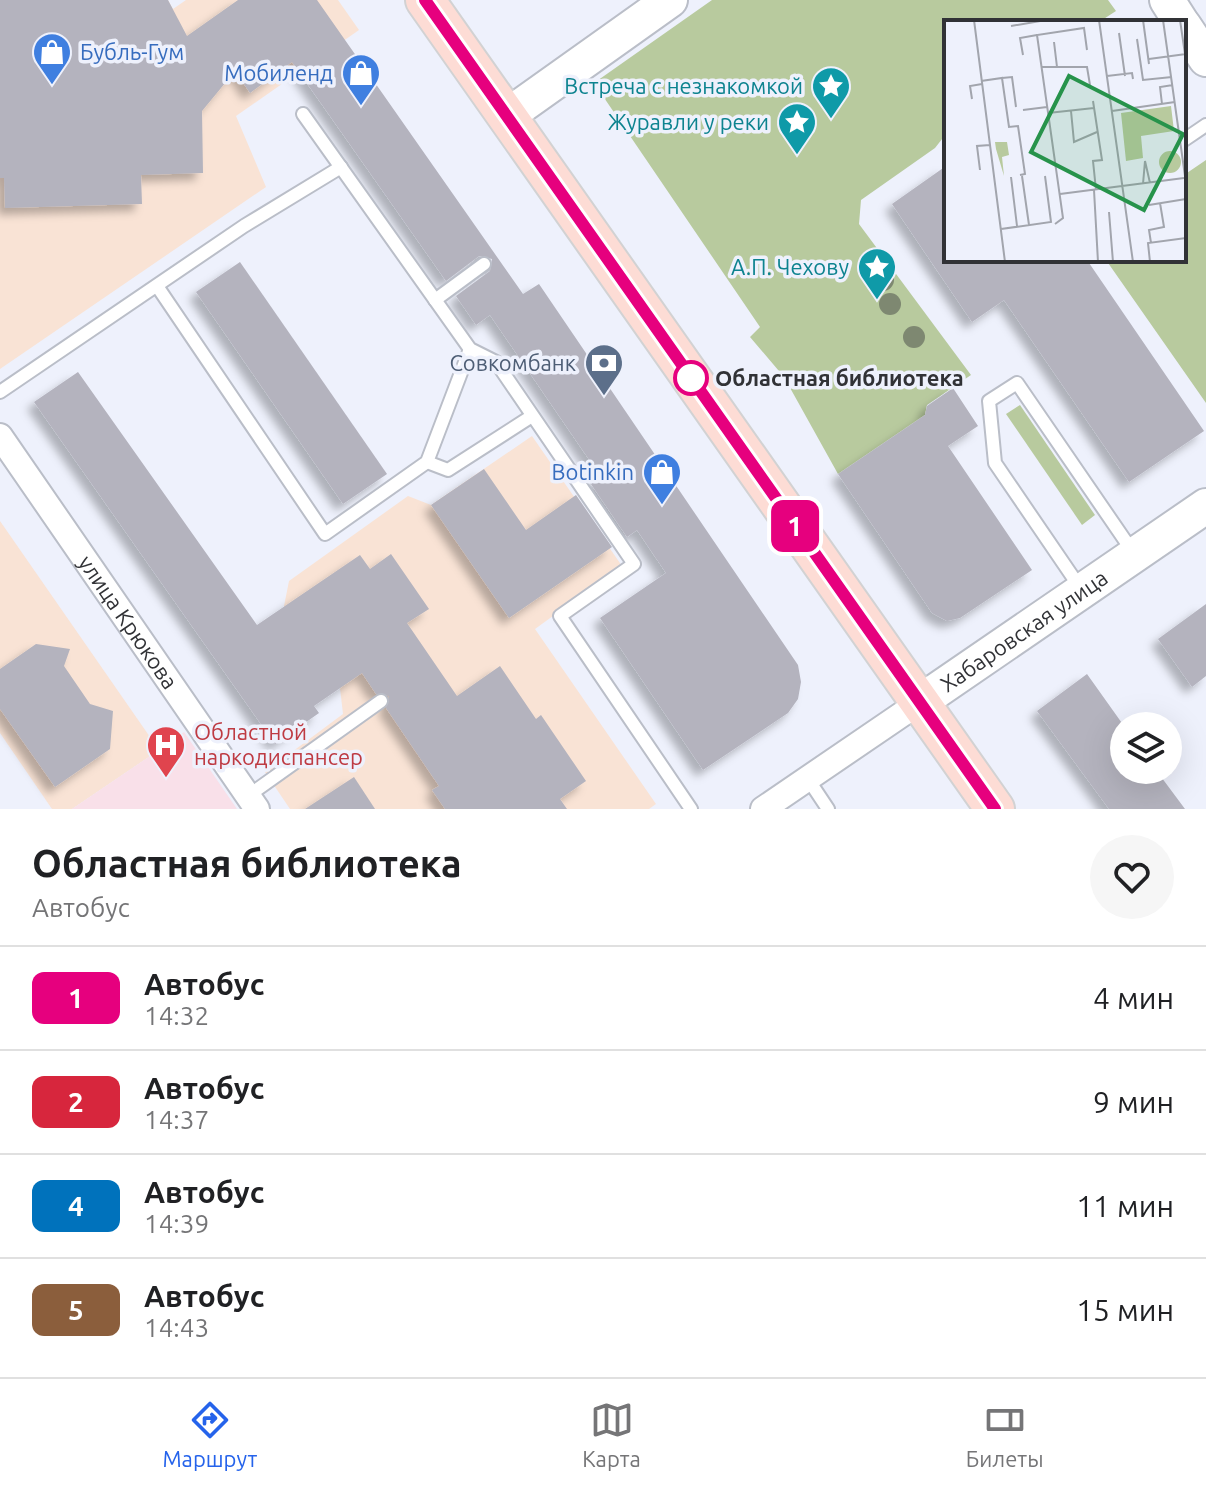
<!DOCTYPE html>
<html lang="ru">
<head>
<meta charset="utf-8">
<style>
	body { margin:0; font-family:Ubuntu,sans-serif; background:#f6f6f6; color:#202124; height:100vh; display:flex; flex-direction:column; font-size:30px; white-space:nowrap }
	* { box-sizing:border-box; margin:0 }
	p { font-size:26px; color:#757577 }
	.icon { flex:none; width:44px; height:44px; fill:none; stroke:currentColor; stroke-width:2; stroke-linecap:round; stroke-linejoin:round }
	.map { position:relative; height:809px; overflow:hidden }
	.details { display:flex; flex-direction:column; background:#fff; flex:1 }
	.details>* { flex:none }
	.badge { padding:0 16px; border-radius:12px; font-size:28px; line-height:52px }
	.controls { position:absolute; left:1110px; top:712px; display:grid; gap:16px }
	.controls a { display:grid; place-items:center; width:72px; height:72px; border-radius:50%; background:#fff; box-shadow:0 8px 32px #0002; font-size:40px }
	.map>.badge { position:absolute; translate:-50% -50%; box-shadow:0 0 0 4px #fff }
	.round { display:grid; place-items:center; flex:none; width:84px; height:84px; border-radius:42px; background:#f6f6f6 }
	.summary { display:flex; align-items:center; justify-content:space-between; height:136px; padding:0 32px }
	h1 { font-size:38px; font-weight:700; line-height:60px }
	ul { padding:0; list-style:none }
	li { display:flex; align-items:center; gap:24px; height:104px; padding:0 32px; border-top:2px solid #e0e0e0 }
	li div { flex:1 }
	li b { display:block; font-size:30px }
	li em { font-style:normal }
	li .badge { min-width:88px; font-weight:700; text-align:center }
	.dock { display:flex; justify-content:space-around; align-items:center; height:112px; border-top:2px solid #e0e0e0; background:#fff; font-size:22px; color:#757577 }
	.dock a { display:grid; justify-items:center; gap:4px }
	.dock .selected { color:#2563eb }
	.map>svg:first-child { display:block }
	.commercial { fill:#f9e3d5 }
	.medical { fill:#f9e0e9 }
	.green { fill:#b8ca9e }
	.building { fill:#b4b3be; filter:url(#shadow) }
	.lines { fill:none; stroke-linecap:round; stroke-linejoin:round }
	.lane-casing { stroke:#babec8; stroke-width:16 }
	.street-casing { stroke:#babec8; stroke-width:28 }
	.secondary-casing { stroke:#babec8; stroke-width:38 }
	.primary-casing { stroke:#d2d2d3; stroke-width:42 }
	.lane { stroke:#fff; stroke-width:12 }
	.street { stroke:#fff; stroke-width:24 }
	.secondary { stroke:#fff; stroke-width:34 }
	.primary { stroke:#fddcd5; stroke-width:38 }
	.tree { fill:#7e8871 }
	.line-casing { stroke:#fff; stroke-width:18 }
	.line { stroke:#e6007e; stroke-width:12 }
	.stop-dot { fill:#fff; stroke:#e6007e; stroke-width:4 }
	.labels { text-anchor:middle; stroke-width:7; stroke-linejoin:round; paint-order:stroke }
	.shop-label { font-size:22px; fill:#366cbe; stroke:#eef1fc; text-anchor:end }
	.culture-label { font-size:22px; fill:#0d838f; stroke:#eef1fc; text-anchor:end }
	.service-label { font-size:22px; fill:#4e5e75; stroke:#eef1fc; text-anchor:end }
	.stop-label { font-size:22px; font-weight:bold; fill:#313236; stroke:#eef1fc; text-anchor:start }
	.street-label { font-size:22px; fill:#313236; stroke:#eef1fc }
	.health-label { font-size:22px; fill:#be3a42; stroke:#eef1fc; text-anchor:start }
	.inset-road { fill:none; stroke:#a2a5ad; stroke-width:2 }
	.view { fill:#27934b; fill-opacity:0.15; stroke:#27934b; stroke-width:4 }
	.inset-edge { fill:none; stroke:#313236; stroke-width:4 }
</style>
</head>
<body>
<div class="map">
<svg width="1206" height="809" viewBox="0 0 1206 809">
	<defs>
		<filter id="shadow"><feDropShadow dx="-7" dy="7" stdDeviation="4" flood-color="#0004"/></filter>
	</defs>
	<rect width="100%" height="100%" fill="#eef1fc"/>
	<g class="commercial">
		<path d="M0,0H168L173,9L186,0H338L359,30L236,116L266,187L0,369Z"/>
		<path d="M532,436L622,566L535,629L656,804L649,809H290L265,772L343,714L340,688L284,606L289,581L408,496L431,505Z"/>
		<path d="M0,521L159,750L72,809H52L0,733Z"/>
	</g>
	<path class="medical" d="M184,732L237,809H72L159,750Z"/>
	<g class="green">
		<path d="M712,0H1108L1116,11L1099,22H946V134L935,148L861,200L859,224L971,375L927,405L925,415L838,474L784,377L750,337L760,327L594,83Z"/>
		<path d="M1206,160V403L1106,260H1184V175Z"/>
		<path d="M1020,405L1095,515L1082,525L1006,414Z"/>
	</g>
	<g class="building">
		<path d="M0,0H168L187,36L238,0H317L523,294L539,284L798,665L801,682L798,699L788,713L703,770L600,618L666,573L637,530L627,537L591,484L601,477L490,315L476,325L456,296L490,271L492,259L479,256L446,281L292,62L250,93L235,71L202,111L203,173L141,175L142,204L5,208L4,178H0Z"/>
		<path d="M946,166V260H1087L1204,431L1129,482L1004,300L972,322L892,204Z"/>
		<path d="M240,262L387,474L343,504L196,292Z"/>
		<path d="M78,372L257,625L360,555L370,569L391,554L429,609L407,623L457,696L500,666L536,719L541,715L586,781L560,799L567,809H445L432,790L439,786L386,708L389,696L376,694L362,673L314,706L319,713L275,744L34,402Z"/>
		<path d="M953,388L978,426L948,446L1032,570L960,618L947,621L932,613L838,474L925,415L927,406Z"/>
		<path d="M484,469L526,530L576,495L612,547L509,618L431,505Z"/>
		<path d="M1206,604V676L1192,687L1158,639Z"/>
		<path d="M36,644L70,649L64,666L90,704L113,711L110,749L55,787L0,709V669Z"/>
		<path d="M1087,674L1124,726V770H1156L1185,809H1109L1037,711Z"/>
		<path d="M354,777L375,809H305Z"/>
	</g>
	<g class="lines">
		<defs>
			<g id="lane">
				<path d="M303,114L470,349L496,362L634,564L560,616L691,809"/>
				<path d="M1184,140L1206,125"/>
				<path d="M157,286L325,534L427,462L470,349"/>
				<path d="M435,300L484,264"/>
				<path d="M0,392L244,226L341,167"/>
				<path d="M427,462L448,470L532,416"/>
				<path d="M1081,589L995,463L989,401L1017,383L1133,552"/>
				<path d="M808,779L828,809"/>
				<path d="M248,796L381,701"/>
			</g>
			<g id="street">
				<path id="s1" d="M0,436L257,809"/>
				<path d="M763,809L920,702"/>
			</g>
			<g id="secondary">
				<path d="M1167,0L1181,22"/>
				<path d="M1184,26L1206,59"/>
				<path d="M507,116L670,0"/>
				<path id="s2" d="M920,702L1206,506"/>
			</g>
			<path id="primary" d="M425,0L995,809"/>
		</defs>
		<use href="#lane" class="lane-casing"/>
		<use href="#street" class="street-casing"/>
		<use href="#secondary" class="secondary-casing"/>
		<use href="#primary" class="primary-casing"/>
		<use href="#lane" class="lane"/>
		<use href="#street" class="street"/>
		<use href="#secondary" class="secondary"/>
		<use href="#primary" class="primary"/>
	</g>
	<g class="tree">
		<circle cx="883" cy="280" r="11"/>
		<circle cx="890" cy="304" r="11"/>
		<circle cx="914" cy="337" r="11"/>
	</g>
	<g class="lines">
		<defs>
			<path id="line" d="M425,0L995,809"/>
		</defs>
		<use href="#line" class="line-casing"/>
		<use href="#line" class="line"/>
	</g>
	<defs>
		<symbol id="shop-pin" viewBox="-11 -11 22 30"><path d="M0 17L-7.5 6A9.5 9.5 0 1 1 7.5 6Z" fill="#3f7fe0" stroke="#eef1fc"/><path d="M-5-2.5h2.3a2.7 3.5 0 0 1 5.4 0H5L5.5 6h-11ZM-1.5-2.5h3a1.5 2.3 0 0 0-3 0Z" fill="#fff"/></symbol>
		<symbol id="sight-pin" viewBox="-11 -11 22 30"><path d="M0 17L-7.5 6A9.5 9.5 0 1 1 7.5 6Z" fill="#0f9aa8" stroke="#eef1fc"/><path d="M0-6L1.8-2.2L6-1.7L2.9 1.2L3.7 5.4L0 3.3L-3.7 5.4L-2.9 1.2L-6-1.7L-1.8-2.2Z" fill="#fff"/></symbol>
		<symbol id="bank-pin" viewBox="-11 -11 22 30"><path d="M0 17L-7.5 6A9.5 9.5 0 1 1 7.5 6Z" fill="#5c6f8a" stroke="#eef1fc"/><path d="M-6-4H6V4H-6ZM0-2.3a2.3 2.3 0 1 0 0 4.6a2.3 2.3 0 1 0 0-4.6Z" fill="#fff"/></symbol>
		<symbol id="hospital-pin" viewBox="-11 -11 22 30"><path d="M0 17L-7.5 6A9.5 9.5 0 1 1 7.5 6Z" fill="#e0444e" stroke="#eef1fc"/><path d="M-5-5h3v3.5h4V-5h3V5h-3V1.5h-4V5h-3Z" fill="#fff"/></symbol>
	</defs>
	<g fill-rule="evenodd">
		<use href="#shop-pin" x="30" y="30" width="44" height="60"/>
		<use href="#shop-pin" x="339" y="51" width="44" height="60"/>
		<use href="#sight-pin" x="809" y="64" width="44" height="60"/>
		<use href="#sight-pin" x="775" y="100" width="44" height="60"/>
		<use href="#sight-pin" x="855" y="245" width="44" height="60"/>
		<use href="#bank-pin" x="582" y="341" width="44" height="60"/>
		<use href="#shop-pin" x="640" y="450" width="44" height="60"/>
		<use href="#hospital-pin" x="144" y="723" width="44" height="60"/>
	</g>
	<circle class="stop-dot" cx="691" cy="378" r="16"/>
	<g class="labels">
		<g class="shop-label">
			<text x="80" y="60" text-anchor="start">Бубль-Гум</text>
			<text x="333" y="81">Мобиленд</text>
			<text x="634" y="480">Botinkin</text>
		</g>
		<g class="culture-label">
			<text x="803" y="94">Встреча с незнакомкой</text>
			<text x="769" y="130">Журавли у реки</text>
			<text x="849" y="275">А.П. Чехову</text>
		</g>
		<g class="service-label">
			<text x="576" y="371">Совкомбанк</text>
		</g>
		<g class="stop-label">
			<text x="715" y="386">Областная библиотека</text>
		</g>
		<g class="street-label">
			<text dy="8" stroke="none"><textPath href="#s1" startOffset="226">улица Крюкова</textPath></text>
			<text dy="8" stroke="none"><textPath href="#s2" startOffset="126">Хабаровская улица</textPath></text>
		</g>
		<g class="health-label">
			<text x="194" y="740">Областной<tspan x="194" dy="25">наркодиспансер</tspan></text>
		</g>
	</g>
	<g transform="translate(944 20)">
		<rect width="242" height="242" fill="#eef1fc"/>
		<path d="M227,86L230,111L197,116L199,138L182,141L177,93ZM51,122H63L65,135L58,137L60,156L52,129L56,157ZM215 142a11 11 0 1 1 22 0a11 11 0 1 1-22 0Z" fill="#b8ca9e"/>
		<path class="inset-road" d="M30,0L61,242M155,0L189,242M199,0L205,44M219,0L242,163M236,0L241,34M67,6L102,0M175,13L181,56M193,19L199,60L228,57M110,22L113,47M79,35L76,18L93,15M205,39L242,34M98,47H143L146,65M163,56L188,53L189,59M58,58L68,57L72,87M37,61L58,58L65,107L74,106L81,154L76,155M28,79L26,66L38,64M149,81L158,140L149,141L152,170M218,84L216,67L229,65M79,90L103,87M127,91L130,122L153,112M168,91L231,82M104,93L150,88M36,150L33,126L46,125M78,156L85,205M67,157L73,206M199,164L201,141L206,163M150,170L154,242M116,174L240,158M205,185L242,179M165,192L169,242M111,204L119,198L93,15L140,8L143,30M57,209L107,202L101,156M207,223L205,210L220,207L216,183M63,242H109M206,242L204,223L242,218"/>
		<path class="view" d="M125,56L239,114L200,190L87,132Z"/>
		<rect width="242" height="242" class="inset-edge"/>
	</g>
</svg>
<div class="controls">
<a><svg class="icon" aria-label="layers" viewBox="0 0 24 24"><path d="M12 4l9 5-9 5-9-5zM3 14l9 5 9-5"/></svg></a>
</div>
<b class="badge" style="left:795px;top:526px;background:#e6007e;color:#fff">1</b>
</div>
<section class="details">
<div class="summary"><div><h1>Областная библиотека</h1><p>Автобус</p></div><a class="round"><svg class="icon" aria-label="heart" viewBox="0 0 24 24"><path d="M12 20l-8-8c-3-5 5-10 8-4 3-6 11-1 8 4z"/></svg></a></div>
<ul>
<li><span class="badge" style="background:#e6007e;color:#fff">1</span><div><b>Автобус</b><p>14:32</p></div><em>4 мин</em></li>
<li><span class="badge" style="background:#d7263d;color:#fff">2</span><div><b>Автобус</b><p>14:37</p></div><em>9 мин</em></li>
<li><span class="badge" style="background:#0072bc;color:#fff">4</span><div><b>Автобус</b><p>14:39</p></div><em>11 мин</em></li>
<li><span class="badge" style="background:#8b5e3c;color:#fff">5</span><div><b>Автобус</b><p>14:43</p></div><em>15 мин</em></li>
</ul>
</section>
<nav class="dock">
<a class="selected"><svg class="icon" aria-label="directions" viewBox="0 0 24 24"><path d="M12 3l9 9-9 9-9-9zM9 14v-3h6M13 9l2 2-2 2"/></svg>Маршрут</a>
<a><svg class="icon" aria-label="map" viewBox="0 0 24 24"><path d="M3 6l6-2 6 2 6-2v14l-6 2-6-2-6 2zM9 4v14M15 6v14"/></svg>Карта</a>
<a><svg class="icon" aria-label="tickets" viewBox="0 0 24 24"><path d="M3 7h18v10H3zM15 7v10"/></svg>Билеты</a>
</nav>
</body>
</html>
